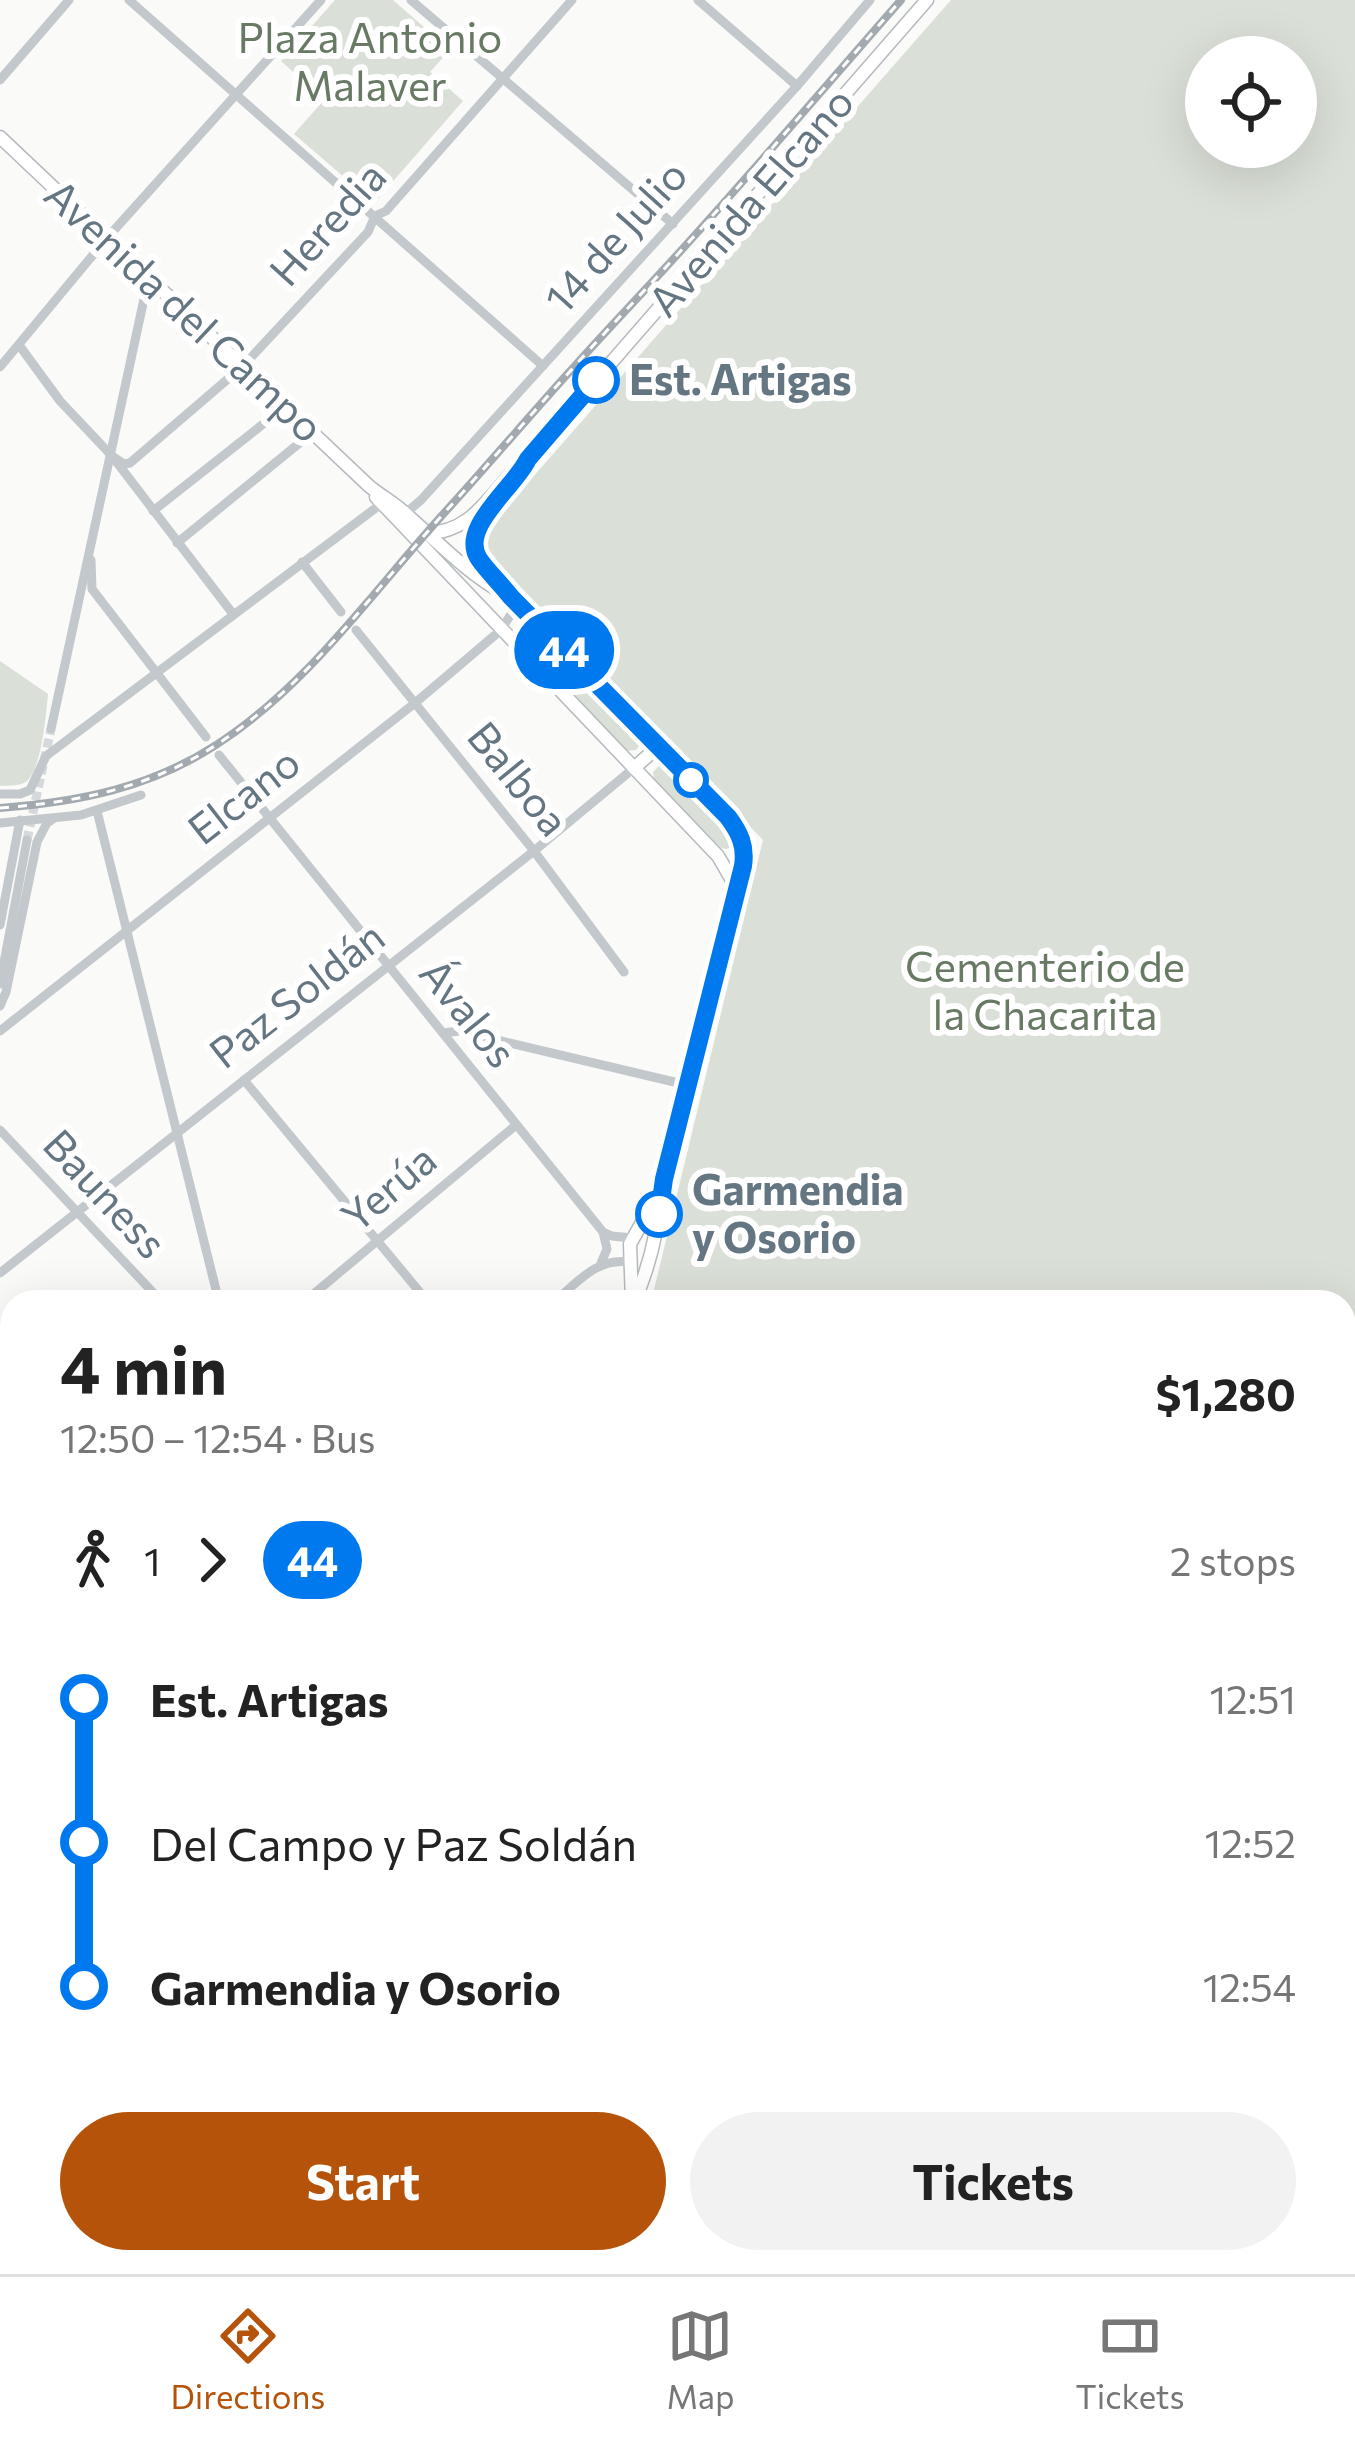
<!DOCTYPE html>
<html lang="en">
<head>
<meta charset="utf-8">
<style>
	body { margin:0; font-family:Commissioner,sans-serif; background:#f2f2f2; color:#222; height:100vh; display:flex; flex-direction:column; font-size:45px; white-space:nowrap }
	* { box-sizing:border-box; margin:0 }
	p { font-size:39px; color:#767676 }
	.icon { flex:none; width:66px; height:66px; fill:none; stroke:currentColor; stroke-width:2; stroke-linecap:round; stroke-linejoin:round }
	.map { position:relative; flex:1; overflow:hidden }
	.details { position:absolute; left:0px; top:1290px; width:1356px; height:984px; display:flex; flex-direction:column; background:#fff; border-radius:36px 36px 0 0; box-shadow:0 12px 48px #0002 }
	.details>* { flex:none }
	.badge { padding:0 24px; border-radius:39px; font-size:42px; line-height:78px }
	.fabs { position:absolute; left:1185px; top:36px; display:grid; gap:24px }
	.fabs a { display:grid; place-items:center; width:132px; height:132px; border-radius:50%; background:#fff; box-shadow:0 12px 48px #0002; font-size:60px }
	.map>.badge { position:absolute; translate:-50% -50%; box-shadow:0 0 0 6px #fff }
	.legs { display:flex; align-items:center; gap:18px; height:132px; padding:0 60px; font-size:39px }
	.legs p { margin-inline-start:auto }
	.head { display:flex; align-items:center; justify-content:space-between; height:204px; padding:0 60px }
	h1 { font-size:66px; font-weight:700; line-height:90px }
	.action { display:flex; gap:24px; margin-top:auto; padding:24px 60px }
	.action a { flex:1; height:138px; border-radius:72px; background:#b45309; color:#fff; font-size:48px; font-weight:700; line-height:138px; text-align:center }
	.action a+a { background:#f2f2f2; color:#222 }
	ul { padding:0 60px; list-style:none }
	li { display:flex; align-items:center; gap:42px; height:144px; font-size:45px }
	li i { display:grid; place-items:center; width:18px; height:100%; margin:0 15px; background:currentColor }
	li i::after { content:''; width:30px; height:30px; margin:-15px; border:9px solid; border-radius:50%; background:#fff }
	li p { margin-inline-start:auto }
	li:first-child i { background:linear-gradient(#0000 50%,currentColor 0) }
	li:last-child i { background:linear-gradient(currentColor 50%,#0000 0) }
	.tabs { display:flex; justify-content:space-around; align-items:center; height:168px; border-top:3px solid #e0e0e0; background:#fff; font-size:33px; color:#767676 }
	.tabs a { display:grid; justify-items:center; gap:6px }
	.tabs .current { color:#b45309 }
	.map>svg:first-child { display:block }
	.green { fill:#dadfd7; fill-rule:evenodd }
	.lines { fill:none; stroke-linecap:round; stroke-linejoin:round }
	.minor-tunnel { stroke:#d5d9db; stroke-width:9; stroke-dasharray:9 4.5; stroke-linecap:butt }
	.major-casing { stroke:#b5babe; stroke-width:15 }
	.minor { stroke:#c3c8cc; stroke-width:9 }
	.major { stroke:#fff; stroke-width:12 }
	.rail-casing { stroke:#a2aab0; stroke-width:8 }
	.rail { stroke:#fff; stroke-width:3; stroke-dasharray:9; stroke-linecap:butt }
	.line-1-casing { stroke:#fff; stroke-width:27 }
	.line-1 { stroke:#0079ef; stroke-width:18 }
	.stop-1-dot { fill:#fff; stroke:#0079ef; stroke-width:6 }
	.labels { text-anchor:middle; stroke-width:12; stroke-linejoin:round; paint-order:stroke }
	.park-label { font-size:42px; fill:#687a64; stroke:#fff }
	.street-label { font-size:42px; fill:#657683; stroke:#fff }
	.stop-label { font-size:42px; font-weight:bold; fill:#657683; stroke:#fff; text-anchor:start }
</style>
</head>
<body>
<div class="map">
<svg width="1355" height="2274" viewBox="0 0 1355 2274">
	<rect width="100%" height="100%" fill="#fafaf8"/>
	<g class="green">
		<path d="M335,0H393L450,50L430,72L463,101L374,203L294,134L324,100L281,61Z"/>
		<path d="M951,0H1355V1445L1344,1444V1302H651L763,840L485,550L484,533ZM1206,57H1296V147H1206Z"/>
		<path d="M528,628H535L640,736V745L636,750L625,751L520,642L522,632Z"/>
		<path d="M0,661L48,694C46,715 42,765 28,780C21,787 9,785 0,786Z"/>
		<path d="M659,766L669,767L733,833L732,845L727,849L721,848L654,781L653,772Z"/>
	</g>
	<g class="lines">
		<path class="minor-tunnel" d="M27,840L51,729"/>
		<defs>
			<g id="major">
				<path d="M0,137L369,486C381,496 396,504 407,515C438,542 468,574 505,594"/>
				<path d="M376,497L718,856L736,887"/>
				<path d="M426,533C471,533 489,496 517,467"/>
				<path d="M634,768L659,746"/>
				<path d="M632,1302L630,1244L659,1192"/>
				<path d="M634,1302C650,1266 659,1225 662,1186L743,866C746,846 740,833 728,817L511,597C502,584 480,566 476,552C465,521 507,496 522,473C529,462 534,452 542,442L927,0"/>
				<path d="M0,1439L12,1440"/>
				<path d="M1344,1502H1355"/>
				<path d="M388,2274L392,2262"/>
			</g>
		</defs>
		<use href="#major" class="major-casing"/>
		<g class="minor">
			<path d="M129,0L543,366"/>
			<path d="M411,0L673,224"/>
			<path d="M698,0L797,86"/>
			<path d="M0,80L69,0"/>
			<path d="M19,345L60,401L112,456L233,614"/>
			<path d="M0,367L107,238L321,0"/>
			<path d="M112,456L124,464L130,463L243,366L368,232L375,216L386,211L572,0"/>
			<path d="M153,511L286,406"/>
			<path d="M406,513L421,500L797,86L870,0"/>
			<path d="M177,543L313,432"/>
			<path d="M91,560L92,589L206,737"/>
			<path d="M302,562L341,612"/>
			<path d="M356,630L534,851L624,972"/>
			<path d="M51,729L144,299L153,281"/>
			<path d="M219,755L603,1232L612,1236L632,1238"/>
			<path d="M0,794H20L30,790L46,756L381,504"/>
			<path d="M97,811L219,1302"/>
			<path d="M0,823L81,815L141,795"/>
			<path d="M0,925L20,820"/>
			<path d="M0,984L27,840"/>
			<path d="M0,1006L6,992L37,842L47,823L53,819"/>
			<path d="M0,1031L415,703L501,630L518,603"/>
			<path d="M443,1033L459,1031L687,1085"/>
			<path d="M244,1080L428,1302"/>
			<path d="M0,1130L162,1302"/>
			<path d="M601,1263L607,1249L603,1232"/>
			<path d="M0,1273L534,851L634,768"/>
			<path d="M304,1302L516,1125"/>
			<path d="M554,1302C577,1283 597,1257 629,1262"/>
			<path d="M1344,1709L1355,1712"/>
			<path d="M0,1750L12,1744"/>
			<path d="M1344,1801L1355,1761"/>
			<path d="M0,1808L12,1803"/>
			<path d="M1344,1891L1355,1894"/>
			<path d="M10,1896L12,1897"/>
			<path d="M1344,2067L1355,2070"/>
			<path d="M0,2103L12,2107"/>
			<path d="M0,2163L12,2122"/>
			<path d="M1344,2243L1355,2246"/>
			<path d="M605,2262L652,2274"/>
			<path d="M163,2274L166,2262"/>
			<path d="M809,2274L812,2262"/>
			<path d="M1015,2274L1018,2262"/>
			<path d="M1220,2274L1223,2262"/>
		</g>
		<use href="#major" class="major"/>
		<defs>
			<g id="rail">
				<path d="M0,808C78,802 150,788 216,745C309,685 372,592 446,511C489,464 530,415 573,368C603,334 635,301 666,267C746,180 823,89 901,0"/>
				<path d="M1344,1451L1355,1452"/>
				<path d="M0,1714L12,1707"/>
				<path d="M0,1737L12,1732"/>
			</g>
		</defs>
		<use href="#rail" class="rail-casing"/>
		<use href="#rail" class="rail"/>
	</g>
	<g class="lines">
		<defs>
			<path id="line-1" d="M596,380L528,459C515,487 458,528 479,559C488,572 501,584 511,597L728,817C740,833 746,846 743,866L664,1179L659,1214"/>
		</defs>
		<use href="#line-1" class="line-1-casing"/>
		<use href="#line-1" class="line-1"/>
	</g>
	<g class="stop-1-dot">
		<circle cx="596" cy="380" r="21"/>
		<circle cx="691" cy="780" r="15"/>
		<circle cx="659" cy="1214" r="21"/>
	</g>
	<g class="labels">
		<g class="park-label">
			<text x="370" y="53">Plaza Antonio<tspan x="370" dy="48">Malaver</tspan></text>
			<text x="1045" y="982">Cementerio de<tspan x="1045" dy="48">la Chacarita</tspan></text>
		</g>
		<g class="street-label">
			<text transform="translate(751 202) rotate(-49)" y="15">Avenida Elcano</text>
			<text transform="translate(328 224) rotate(-48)" y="15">Heredia</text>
			<text transform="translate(616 237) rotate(-48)" y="15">14 de Julio</text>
			<text transform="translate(184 311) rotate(43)" y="15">Avenida del Campo</text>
			<text transform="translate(518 779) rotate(51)" y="15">Balboa</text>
			<text transform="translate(244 796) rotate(-38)" y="15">Elcano</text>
			<text transform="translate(297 995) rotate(-38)" y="15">Paz Soldán</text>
			<text transform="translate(468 1013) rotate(51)" y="15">Ávalos</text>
			<text transform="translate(389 1188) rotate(-40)" y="15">Yerúa</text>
			<text transform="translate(105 1194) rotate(47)" y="15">Bauness</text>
		</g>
		<g class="stop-label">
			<text x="629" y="395">Est. Artigas</text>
			<text x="692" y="1205">Garmendia<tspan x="692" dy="48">y Osorio</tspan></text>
		</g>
	</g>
</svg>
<div class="fabs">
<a><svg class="icon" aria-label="locate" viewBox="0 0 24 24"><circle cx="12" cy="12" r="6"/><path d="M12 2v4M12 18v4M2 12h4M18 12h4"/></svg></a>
</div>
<b class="badge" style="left:564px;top:650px;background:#0079ef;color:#fff">44</b>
<section class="details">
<div class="head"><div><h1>4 min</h1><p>12:50 – 12:54 · Bus</p></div><b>$1,280</b></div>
<div class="legs"><svg class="icon" aria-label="walk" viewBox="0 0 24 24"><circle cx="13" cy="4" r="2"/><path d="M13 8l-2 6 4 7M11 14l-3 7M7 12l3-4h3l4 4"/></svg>1<svg class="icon" aria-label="forward" viewBox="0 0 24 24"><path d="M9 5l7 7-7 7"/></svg><b class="badge" style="background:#0079ef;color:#fff">44</b><p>2 stops</p></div>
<ul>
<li><i style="color:#0079ef"></i><b>Est. Artigas</b><p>12:51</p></li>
<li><i style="color:#0079ef"></i><span>Del Campo y Paz Soldán</span><p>12:52</p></li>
<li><i style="color:#0079ef"></i><b>Garmendia y Osorio</b><p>12:54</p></li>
</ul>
<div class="action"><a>Start</a><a>Tickets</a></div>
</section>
</div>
<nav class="tabs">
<a class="current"><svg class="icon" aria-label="directions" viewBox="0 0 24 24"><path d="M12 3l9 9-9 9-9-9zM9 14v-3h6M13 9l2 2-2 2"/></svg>Directions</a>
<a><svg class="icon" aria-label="map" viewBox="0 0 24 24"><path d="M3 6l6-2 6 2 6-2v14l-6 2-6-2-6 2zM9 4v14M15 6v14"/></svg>Map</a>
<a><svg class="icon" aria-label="tickets" viewBox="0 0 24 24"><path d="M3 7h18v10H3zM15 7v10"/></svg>Tickets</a>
</nav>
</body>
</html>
